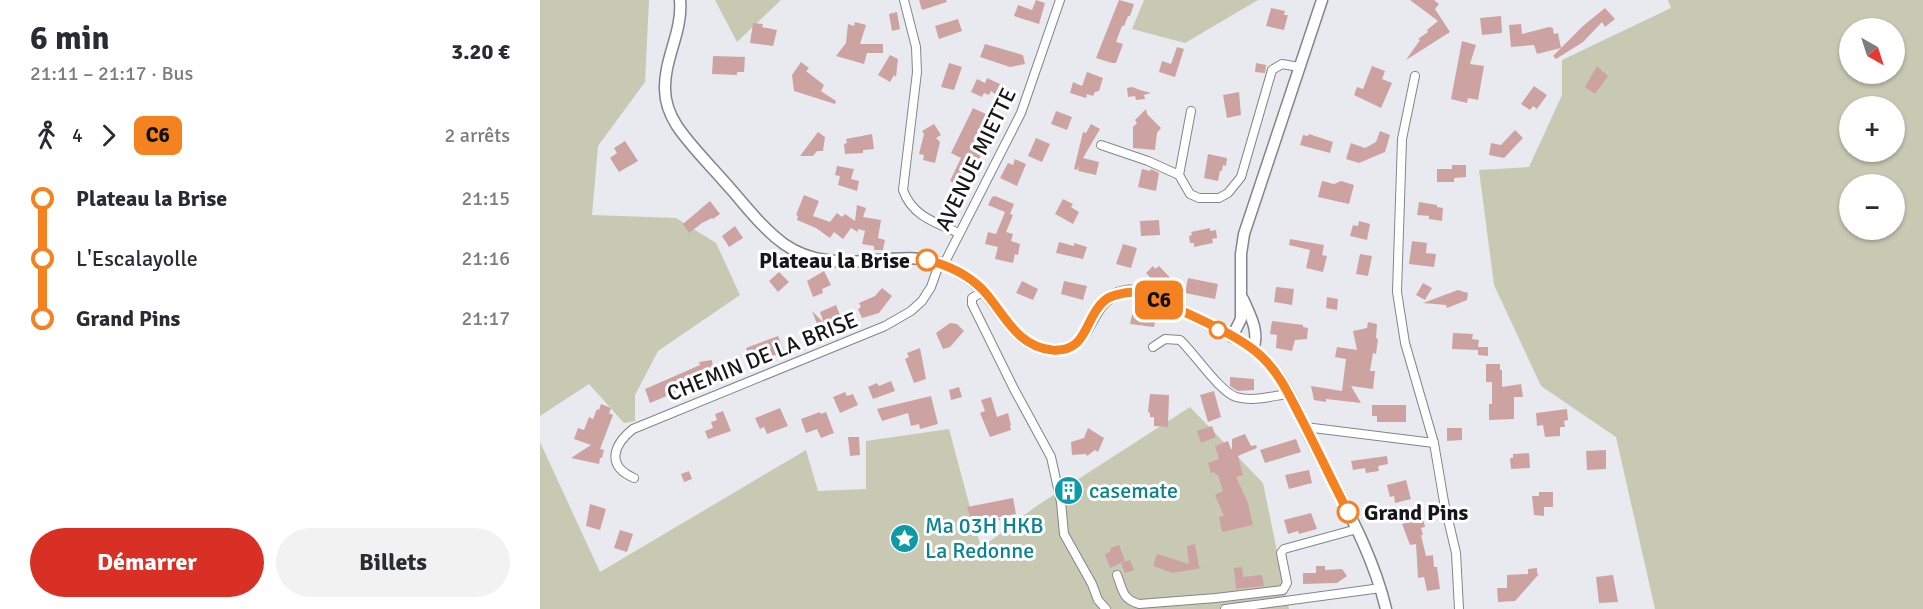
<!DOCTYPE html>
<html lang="fr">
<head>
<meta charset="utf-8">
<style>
	body { margin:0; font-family:Signika,sans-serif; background:#f2f2f3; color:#2b2b33; height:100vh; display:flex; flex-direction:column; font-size:22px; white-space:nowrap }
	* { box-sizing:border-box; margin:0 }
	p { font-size:20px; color:#7c7c81 }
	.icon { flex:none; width:33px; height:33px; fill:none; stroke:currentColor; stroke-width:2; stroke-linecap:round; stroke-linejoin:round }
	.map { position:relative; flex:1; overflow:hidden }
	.panel { display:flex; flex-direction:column; background:#fff; width:540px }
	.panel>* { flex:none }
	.badge { padding:0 12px; border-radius:9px; font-size:21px; line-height:39px }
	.needle { width:39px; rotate:141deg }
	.tools { position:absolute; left:1299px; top:18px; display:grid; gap:12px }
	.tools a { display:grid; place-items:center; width:66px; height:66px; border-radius:50%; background:#fff; box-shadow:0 2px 4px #0004; font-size:30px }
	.map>.badge { position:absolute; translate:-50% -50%; box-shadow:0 0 0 3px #fff }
	.legs { display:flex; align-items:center; gap:9px; height:66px; padding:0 30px; font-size:20px }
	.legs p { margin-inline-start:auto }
	.headline { display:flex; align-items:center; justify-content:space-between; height:102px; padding:0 30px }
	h1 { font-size:33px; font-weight:700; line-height:45px }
	.action { display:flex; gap:12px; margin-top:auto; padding:12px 30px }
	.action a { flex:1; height:69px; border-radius:36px; background:#d93025; color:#fff; font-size:24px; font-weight:700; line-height:69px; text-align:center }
	.action a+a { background:#f2f2f3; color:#2b2b33 }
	ul { padding:0 30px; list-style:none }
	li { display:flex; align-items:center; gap:21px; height:60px; font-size:22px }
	li i { display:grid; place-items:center; width:9px; height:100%; margin:0 8px; background:currentColor }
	li i::after { content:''; width:15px; height:15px; margin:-8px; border:4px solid; border-radius:50%; background:#fff }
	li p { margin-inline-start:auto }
	li:first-child i { background:linear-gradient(#0000 50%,currentColor 0) }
	li:last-child i { background:linear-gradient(currentColor 50%,#0000 0) }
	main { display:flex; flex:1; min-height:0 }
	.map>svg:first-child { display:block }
	.green { fill:#c7c9b3; fill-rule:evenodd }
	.building { fill:#cda3a2 }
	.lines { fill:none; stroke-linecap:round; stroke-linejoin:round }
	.minor-casing { stroke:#84858a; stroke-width:10 }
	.tertiary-casing { stroke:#84858a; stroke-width:13 }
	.minor { stroke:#fff; stroke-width:8 }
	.tertiary { stroke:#fff; stroke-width:10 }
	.line-1-casing { stroke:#fff; stroke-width:14 }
	.line-1 { stroke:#f58220; stroke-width:9 }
	.stop-1-dot { fill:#fff; stroke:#f58220; stroke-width:3 }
	.labels { text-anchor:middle; stroke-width:6; stroke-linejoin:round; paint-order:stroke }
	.street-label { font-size:22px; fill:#171719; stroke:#fff }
	.stop-label { font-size:22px; font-weight:bold; fill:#171719; stroke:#fff; text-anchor:end }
	.culture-label { font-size:22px; fill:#0d838f; stroke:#fff; text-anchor:start }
</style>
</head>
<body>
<main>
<section class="panel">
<div class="headline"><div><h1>6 min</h1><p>21:11 – 21:17 · Bus</p></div><b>3.20 €</b></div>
<div class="legs"><svg class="icon" aria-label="walk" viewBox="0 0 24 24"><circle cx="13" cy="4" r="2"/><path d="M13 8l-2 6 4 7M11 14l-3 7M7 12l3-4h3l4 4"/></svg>4<svg class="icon" aria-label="forward" viewBox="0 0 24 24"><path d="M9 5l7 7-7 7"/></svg><b class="badge" style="background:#f58220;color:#111">C6</b><p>2 arrêts</p></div>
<ul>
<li><i style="color:#f58220"></i><b>Plateau la Brise</b><p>21:15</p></li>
<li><i style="color:#f58220"></i><span>L'Escalayolle</span><p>21:16</p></li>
<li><i style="color:#f58220"></i><b>Grand Pins</b><p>21:17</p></li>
</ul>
<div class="action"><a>Démarrer</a><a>Billets</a></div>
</section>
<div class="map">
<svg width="1383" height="609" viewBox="0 0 1383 609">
	<rect width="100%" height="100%" fill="#e9eaf0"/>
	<g class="green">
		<path d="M0,0H109L105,82L58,146L52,215L136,218L176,243L200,295L118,351L95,395V421L84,423L49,384L0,416Z"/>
		<path d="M175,0H241L197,42Z"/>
		<path d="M604,0H718L645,43L592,29Z"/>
		<path d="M1128,0H1383V609H1115L1076,437L1001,386L954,285L939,170L989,167L1022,95V60L1131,8ZM1310,28H1354V74H1310ZM1310,106H1354V152H1310ZM1310,184H1354V230H1310Z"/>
		<path d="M650,407L723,483L749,609H0V442L60,572L266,450L278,491L326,489V441L409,429L441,548L495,507Z"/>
	</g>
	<g class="building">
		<path d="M379,0H406L407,2L382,10Z"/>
		<path d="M496,0L505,3L499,24L474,16L478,5L492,10Z"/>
		<path d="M579,0L594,4L590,16H588L584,26H582L576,42L583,44L576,63H572L556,58Z"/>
		<path d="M870,0H894L899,4L895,9L910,32L866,60L880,40L878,39L888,32L887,30L898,21Z"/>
		<path d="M731,8L745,11L744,15H748L744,30L726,26Z"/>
		<path d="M1065,8L1075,19L1065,27L1062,22L1043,42L1016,59L1013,56L1043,26Z"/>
		<path d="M357,12L360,29L352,31L349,14Z"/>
		<path d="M961,16L962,33L942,35L940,18Z"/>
		<path d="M418,19L422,31L399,39L395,26Z"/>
		<path d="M315,22L326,25L320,44H343V53H327L324,64L296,56L306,43L308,24L314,26Z"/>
		<path d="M213,23L223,24L222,27L237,30L233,46L210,43Z"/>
		<path d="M981,24L982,34L1009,27L1013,28L1014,34L1018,33L1021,48L997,54L994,45L971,47L969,25Z"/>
		<path d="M922,41L936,45L930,64L944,66L938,100L928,98L927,103L911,99Z"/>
		<path d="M445,44L483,55L485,64L470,67L440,57Z"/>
		<path d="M637,47L644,49L635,77L619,72L622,61L631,64Z"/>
		<path d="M350,55L358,59L356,77L354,75L350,82L338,75Z"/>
		<path d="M173,56L205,57L204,72H197V75L172,74Z"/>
		<path d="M261,62L269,68L266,71L284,85L281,91L296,101L295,104L254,91L252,75Z"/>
		<path d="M409,63L422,67L414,90L401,87Z"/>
		<path d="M716,63L726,65L725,73L715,72Z"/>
		<path d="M832,66L845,71L842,79L852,83L841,108L814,95L817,87L823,89Z"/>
		<path d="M1057,66L1068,76L1055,94L1045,87Z"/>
		<path d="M547,72L563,78L559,91L555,92L553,96L547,94L546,98L530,93L533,82L542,86Z"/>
		<path d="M447,78L460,84L455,94L451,91L449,95L444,93L442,97L431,92L437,79L445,83Z"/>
		<path d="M994,86L1007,95L997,109L993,106L990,110L981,104Z"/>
		<path d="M592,87L600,90L611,93L604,95L605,99L596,100L595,96L588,97L587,88Z"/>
		<path d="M699,92L701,115L687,118L683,95Z"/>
		<path d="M433,108L446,114L442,122L455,129L434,169L430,166L420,186L410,181L421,158L411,153Z"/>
		<path d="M606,109L607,114L621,128L617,133L615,150L593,148V127L597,123L595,120Z"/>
		<path d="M516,111L532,117L527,130L511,124Z"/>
		<path d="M394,124L401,135L396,138L400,142L395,163L383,160L384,155L379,154L384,134L382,131Z"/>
		<path d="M551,124L560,129L543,158L559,162L556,175L538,171L539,165L537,170L534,169L543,132L546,133Z"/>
		<path d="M975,130L983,138L964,158L949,155L951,143L961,145Z"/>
		<path d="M840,131L850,135L845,152L819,163L806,159L811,143L825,148L836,142Z"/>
		<path d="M278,132L285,137L283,151H277L273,156H260Z"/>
		<path d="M332,134L334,149L323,150V153L305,154L304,144L307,143L306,139Z"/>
		<path d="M769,134L793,142L790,153L760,145L763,135L768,136Z"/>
		<path d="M496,138L510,144L502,162L488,156Z"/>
		<path d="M85,141L98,161L79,172L70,158L77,153L74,148Z"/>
		<path d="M668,154L687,158L686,166L683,165L682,171H680L678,181L664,178Z"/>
		<path d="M475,159L486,164L477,186L460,178L468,163L473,165Z"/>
		<path d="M912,165H926V177L914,178V182H897V169H912Z"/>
		<path d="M297,166L314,169L311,179L319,181L317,191L298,185L300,176L295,175Z"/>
		<path d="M602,169L610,171L611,169L619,173L616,191L598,187Z"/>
		<path d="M782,181L794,184L801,181L814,185L809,204L778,197Z"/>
		<path d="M264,195L279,201L273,216L290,222L297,213L302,217L305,214L315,221L317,205L326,208L323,217L341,220L338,238L345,240L343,250H334V246L322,244L325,231L318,229V232L311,228L303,239L294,232L290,238L276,228L257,220L258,216L256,215Z"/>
		<path d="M455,196L474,204L470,214L473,215L466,232L473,234L471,241L480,244L478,255L475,254L473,263L455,259L458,247L445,244L448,232L456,234L465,212L448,205L452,197Z"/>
		<path d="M523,199L533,204L531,207L539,212L533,224L515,214Z"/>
		<path d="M170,201L180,214L173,219L172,218L162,223L149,233L143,224Z"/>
		<path d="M879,202L897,205V207L903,208L902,221L889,219V216L877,215Z"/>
		<path d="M619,220L620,235L601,236L600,221Z"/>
		<path d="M819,221L830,224L827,240L810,236L813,225L818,226Z"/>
		<path d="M195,226L203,238L189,247L182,236Z"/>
		<path d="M670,228V231L676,230L677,238L672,239L673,243L654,247V243H650L649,236L652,235L651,232Z"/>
		<path d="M750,239L784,245L782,255L787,256L783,272L766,268L770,250L749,245Z"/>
		<path d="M872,241L887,243L886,253L896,254L894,267L869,264Z"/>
		<path d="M519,242L534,246V243L547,247L543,259L516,253Z"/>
		<path d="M583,244L597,248L591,268L576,264Z"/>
		<path d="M820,254L832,256L828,276L816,274Z"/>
		<path d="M613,266L615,269L619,266L640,288L632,295L628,290L625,293L606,273Z"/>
		<path d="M284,271L291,285L282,289L283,293L273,297L267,281Z"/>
		<path d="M239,272L249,282L238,292L229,281Z"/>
		<path d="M648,278L678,284L675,299L645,293Z"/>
		<path d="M482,281L498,289L493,300L476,293Z"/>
		<path d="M524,281L547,286L543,300L521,294Z"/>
		<path d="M883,283L892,288L885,300L876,295Z"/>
		<path d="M736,287L754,289L752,305L734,302Z"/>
		<path d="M342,288L352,296L339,313L322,318L318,309L321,307L319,303L335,296Z"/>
		<path d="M918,290L928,293L927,300L907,308L906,305L883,303Z"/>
		<path d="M787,297L798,299L797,310L786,308Z"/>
		<path d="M296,305L304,325L281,334L272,311L284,323L280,312Z"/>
		<path d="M593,311L610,313V317L616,318L614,327L590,324Z"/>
		<path d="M732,321L763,325V327L768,328L767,339L755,340L752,351L736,348L737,335L730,334Z"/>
		<path d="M828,322L837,324L836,338L838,339L836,354L833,353L830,371H835L833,389L811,386L821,403L786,399V402L774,400L771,386L802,391L806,359L795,357L797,347L817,350L813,331L827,328Z"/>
		<path d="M410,323L417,324L424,331L410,347L403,349L396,333Z"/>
		<path d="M913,333L933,334L932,339L939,340L938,347H948V356L938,355V350L912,349Z"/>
		<path d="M238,336L244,351L213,365L206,348Z"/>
		<path d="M380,348L386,379L374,383L365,359L369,357L367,353Z"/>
		<path d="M172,360L174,377L169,378L170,382L157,384L156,381L135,390L136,392L110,403L105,389L160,365L159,362Z"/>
		<path d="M946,364H960V370H962V387L981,384L983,397H974V419L949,420V404H952V382H946Z"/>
		<path d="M690,377L714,379V390L698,391L693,388L690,386Z"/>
		<path d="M351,381L355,391L333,399L328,387L337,383L339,386Z"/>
		<path d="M419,387L422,397L411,400L409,390Z"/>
		<path d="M674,391L681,417L668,422L660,395Z"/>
		<path d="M305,392L307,396L313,394L318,405L300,413L293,397Z"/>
		<path d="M610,394L629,395L628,427L614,426V417H610V413L608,412Z"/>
		<path d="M391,396L398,424L380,429L379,424L371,426L368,413L342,421L337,409Z"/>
		<path d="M451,397L457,417L468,413L471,425L470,426L471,430L450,437L440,413L445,411L441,400Z"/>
		<path d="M61,404L71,408L69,413L73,415L60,449L64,450L62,458H60L59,464L31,458L51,445L34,439L38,428L44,430L49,417L53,419L57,409L59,410Z"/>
		<path d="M832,405H866V422H837V416H832Z"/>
		<path d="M240,408L248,426L227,434L224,427L220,429L215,418Z"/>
		<path d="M1027,409L1028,420L1024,421L1025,427H1020V436L1005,437L1003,425L997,426L996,413Z"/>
		<path d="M183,411L191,431L168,439L165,431L173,428L171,422L177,420L175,414Z"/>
		<path d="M280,412L281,414L286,412L294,433L281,438L277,429L266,433L261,419Z"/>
		<path d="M672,426L676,437L661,443L657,431Z"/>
		<path d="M548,428L564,438L558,452L555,450L547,456L546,454L532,455L531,442L544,438Z"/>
		<path d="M907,428H922V440L907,441Z"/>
		<path d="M705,434L711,446L716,445L717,448L698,456L703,475L696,477L708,503L713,525L682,532L679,517L684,516L675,495L683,491L678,475H676L674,472L671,473L668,463L679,459L675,446L688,441L691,449H692V439Z"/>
		<path d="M308,437H319L320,455L310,456Z"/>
		<path d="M756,439L761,452L725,463L720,450Z"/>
		<path d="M1066,450V469L1047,470L1046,451Z"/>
		<path d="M989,453L990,468L971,469L970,458H973V454Z"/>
		<path d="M847,456L848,464L838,466L839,471L826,473L825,468L813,470L811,461Z"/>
		<path d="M769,470L772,483L749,489L745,475Z"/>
		<path d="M149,471L152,479L144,482L141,474Z"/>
		<path d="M866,480L871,499L855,503L854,496L850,497L847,485Z"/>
		<path d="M999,492H1013V507H1004V516L994,515L992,496H999Z"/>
		<path d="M473,498L476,514L459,517L460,520L451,522V519L432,522L427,507Z"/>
		<path d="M50,504L66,509L60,530L46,526Z"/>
		<path d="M771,513L777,529L759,534L758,531L748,534L744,520Z"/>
		<path d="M883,518L885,527L881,528L883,535H881L886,556L893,555L894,567H897L900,589L887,591L884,577L878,578L876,544L870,545L862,524Z"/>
		<path d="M80,530L93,534L87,552L74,548Z"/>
		<path d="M655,544L659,567L662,568L633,573L613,566L617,554L649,564L647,546Z"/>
		<path d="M579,545L585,561L570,568L565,554L571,551L570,548Z"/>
		<path d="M590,560L594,570L585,573L581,563Z"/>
		<path d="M776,566H785V570L802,569L807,576L797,583L763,584V573H776Z"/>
		<path d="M702,567L703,577L722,575L724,586L696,589L694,568Z"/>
		<path d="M997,568V574H999L975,601L958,602L957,588H967V575L988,574V569Z"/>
		<path d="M1073,575L1078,602L1059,603L1056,577Z"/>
	</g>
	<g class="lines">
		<defs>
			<g id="minor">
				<path d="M364,0L376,47L377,72L363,190C372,216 396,223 419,233"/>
				<path d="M875,76L862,139L857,292L865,343L894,443L904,502L916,553L919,609"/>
				<path d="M651,111L639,175L650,194L659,198H679L688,193L701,177L732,70L742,64L759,67"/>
				<path d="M561,145L608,161L639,175"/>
				<path d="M444,291L432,298V304L474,389L511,457L521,502L524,534L552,584L558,600L566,609"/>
				<path d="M613,347L625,339L640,340C655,354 679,391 696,397C712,402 732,396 748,394"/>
				<path d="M765,427L894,443"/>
				<path d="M94,478C66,466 73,445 93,429L345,326L371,311L382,301L391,287L397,270L406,260L481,113L520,0"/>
				<path d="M577,575C583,590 582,599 599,604L676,598L743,590L747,583L741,553L744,549L817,529"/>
				<path d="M685,609L841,588"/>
			</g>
			<g id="tertiary">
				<path d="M140,0C143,31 124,59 125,89C125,102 130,115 137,126C152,148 172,167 189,187C206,206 223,229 244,244C257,253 271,258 286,260C325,267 367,249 405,265C418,271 432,279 442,290C463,312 477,349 514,350C557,351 544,295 589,291C606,290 633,306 647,313C671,326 701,337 721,356C746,378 758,414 773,443C800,497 832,550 846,609"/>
				<path d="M703,299C710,315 720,332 713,349"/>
				<path d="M692,337L701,319V254L704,234L782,0"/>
			</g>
		</defs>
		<use href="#minor" class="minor-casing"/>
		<use href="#tertiary" class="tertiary-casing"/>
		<use href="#minor" class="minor"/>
		<use href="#tertiary" class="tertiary"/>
	</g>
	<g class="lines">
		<defs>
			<path id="line-1" d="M387,260C407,265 427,274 442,289C464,312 475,346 512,350C548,353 544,318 564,301C568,297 575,295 580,294C601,287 622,301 640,310C664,321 704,339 722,357C740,374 750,397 761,418C777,449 792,481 808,512"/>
		</defs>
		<use href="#line-1" class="line-1-casing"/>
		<use href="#line-1" class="line-1"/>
	</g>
	<defs>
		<symbol id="building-disc" viewBox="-11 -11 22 22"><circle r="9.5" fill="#0f9aa8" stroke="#fff"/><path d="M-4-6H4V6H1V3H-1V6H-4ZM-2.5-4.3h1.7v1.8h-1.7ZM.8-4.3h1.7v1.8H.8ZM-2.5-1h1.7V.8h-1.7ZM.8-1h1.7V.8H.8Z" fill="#fff"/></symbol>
		<symbol id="sight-disc" viewBox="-11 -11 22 22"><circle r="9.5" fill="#0f9aa8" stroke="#fff"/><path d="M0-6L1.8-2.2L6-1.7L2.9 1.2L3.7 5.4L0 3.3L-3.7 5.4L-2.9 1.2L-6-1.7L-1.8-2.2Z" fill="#fff"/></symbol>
	</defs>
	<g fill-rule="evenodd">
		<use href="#building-disc" x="512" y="474" width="33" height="33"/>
		<use href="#sight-disc" x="348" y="522" width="33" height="33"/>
	</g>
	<g class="stop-1-dot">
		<circle cx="387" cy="260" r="10"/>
		<circle cx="678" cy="330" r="8"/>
		<circle cx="808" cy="512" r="10"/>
	</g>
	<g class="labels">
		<g class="street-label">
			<text transform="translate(435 159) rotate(-64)" y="8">AVENUE MIETTE</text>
			<text transform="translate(222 356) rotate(-22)" y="8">CHEMIN DE LA BRISE</text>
		</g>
		<g class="stop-label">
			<text x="370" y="268">Plateau la Brise</text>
			<text x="824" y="520" text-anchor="start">Grand Pins</text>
		</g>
		<g class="culture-label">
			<text x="549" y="498">casemate</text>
			<text x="385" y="533">Ma 03H HKB<tspan x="385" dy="25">La Redonne</tspan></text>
		</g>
	</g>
</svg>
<div class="tools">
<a><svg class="needle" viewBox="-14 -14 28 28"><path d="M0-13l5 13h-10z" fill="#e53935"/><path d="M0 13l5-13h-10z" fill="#7c7c81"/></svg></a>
<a>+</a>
<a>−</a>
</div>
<b class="badge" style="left:619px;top:300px;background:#f58220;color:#111">C6</b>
</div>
</main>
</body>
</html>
